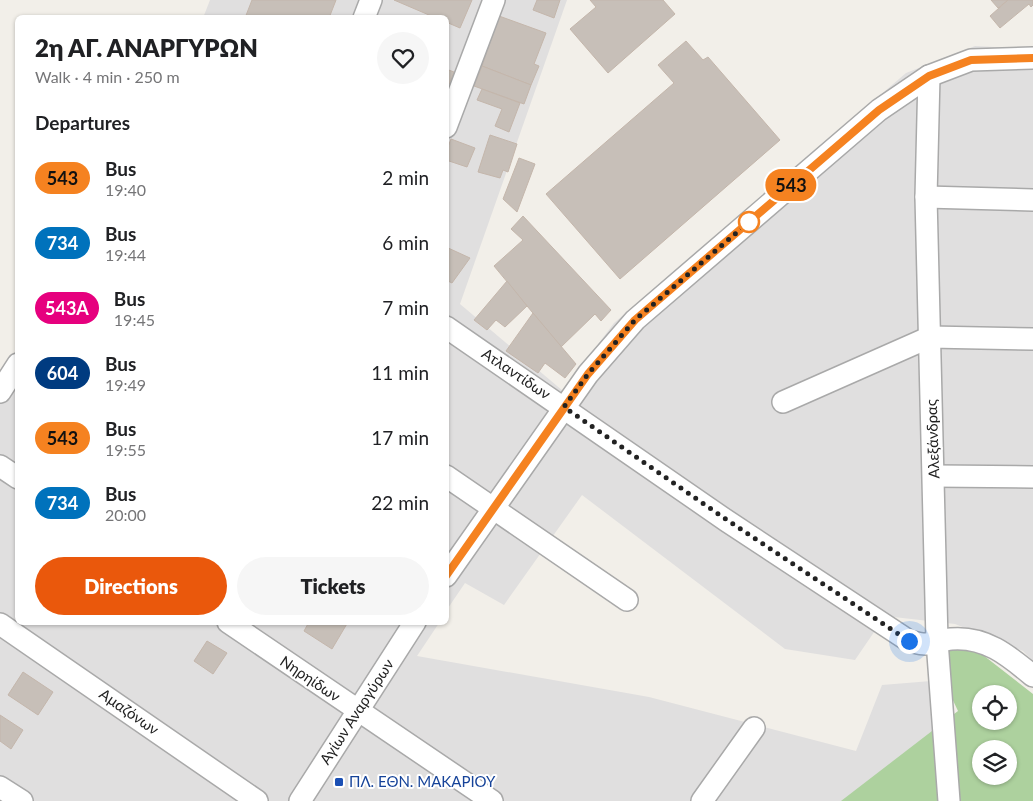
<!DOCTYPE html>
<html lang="en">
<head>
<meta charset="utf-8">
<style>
	body { margin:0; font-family:Lato,sans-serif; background:#f6f6f6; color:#202124; height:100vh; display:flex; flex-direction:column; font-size:19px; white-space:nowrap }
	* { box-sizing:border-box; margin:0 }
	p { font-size:16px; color:#757577 }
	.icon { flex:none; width:28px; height:28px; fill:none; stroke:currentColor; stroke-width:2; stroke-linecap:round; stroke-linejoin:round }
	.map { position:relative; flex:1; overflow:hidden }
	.drawer { position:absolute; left:15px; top:15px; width:434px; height:610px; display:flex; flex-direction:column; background:#fff; border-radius:8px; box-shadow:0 1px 4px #0004 }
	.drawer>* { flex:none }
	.badge { padding:0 10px; border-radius:16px; font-size:18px; line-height:32px }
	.fabs { position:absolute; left:972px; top:685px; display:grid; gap:10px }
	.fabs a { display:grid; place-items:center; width:45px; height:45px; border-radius:50%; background:#fff; box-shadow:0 1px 4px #0004; font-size:25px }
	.you { position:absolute; width:25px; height:25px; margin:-12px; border:4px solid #fff; border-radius:50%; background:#1a73e8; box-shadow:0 0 0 8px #1a73e833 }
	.map>.badge { position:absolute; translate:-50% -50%; box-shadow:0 0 0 2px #fff }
	h2 { padding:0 20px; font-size:19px; line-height:45px }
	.round { display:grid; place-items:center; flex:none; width:52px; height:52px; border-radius:26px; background:#f6f6f6 }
	.summary { display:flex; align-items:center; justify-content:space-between; height:85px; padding:0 20px }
	h1 { font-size:24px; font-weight:800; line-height:38px }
	.primary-button { display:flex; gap:10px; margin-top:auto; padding:10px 20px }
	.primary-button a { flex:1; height:58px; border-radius:30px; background:#ea580c; color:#fff; font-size:20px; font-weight:800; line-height:58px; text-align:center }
	.primary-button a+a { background:#f6f6f6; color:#202124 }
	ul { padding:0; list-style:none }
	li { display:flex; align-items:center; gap:15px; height:65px; padding:0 20px }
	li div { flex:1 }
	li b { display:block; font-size:19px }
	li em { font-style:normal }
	li .badge { min-width:55px; font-weight:700; text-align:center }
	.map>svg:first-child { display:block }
	.residential { fill:#e0dfdf }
	.forest { fill:#add19e; fill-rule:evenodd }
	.building { fill:#c7bfb8; stroke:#c4b6ab }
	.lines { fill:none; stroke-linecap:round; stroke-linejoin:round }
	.minor-casing { stroke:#a9a9a9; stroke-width:24 }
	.minor { stroke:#fff; stroke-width:21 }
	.line-casing { stroke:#fff; stroke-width:11 }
	.line { stroke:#f58220; stroke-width:8 }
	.walk { stroke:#222; stroke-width:5; stroke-dasharray:0 9 }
	.stop-dot { fill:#fff; stroke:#f58220; stroke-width:2.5 }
	.transit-dot { fill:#1a4fb4; stroke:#fff; stroke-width:2 }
	.labels { text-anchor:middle; stroke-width:4; stroke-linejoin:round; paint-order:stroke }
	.street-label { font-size:15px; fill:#222; stroke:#fff }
	.transit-label { font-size:15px; fill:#164399; stroke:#fff; text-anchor:start }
</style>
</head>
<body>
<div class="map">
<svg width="1033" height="801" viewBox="0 0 1033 801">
	<rect width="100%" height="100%" fill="#f2efe9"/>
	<g class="residential">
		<path d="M210,0H567L460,304L563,391L614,323L906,73L975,46L1033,49V661L1023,651L955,624L885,616L855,660L785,649L582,495L504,605L465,583L446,611V18H203Z"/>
		<path d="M17,349L18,622L439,623L417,656L649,697L856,751L882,685L931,681L935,764L897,801H0V377Z"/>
	</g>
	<path class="forest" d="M965,641L1033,694V801H841L958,711L934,660ZM981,694H1009V721H981ZM981,749H1009V776H981Z"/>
	<g class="building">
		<path d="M252,0H336L329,18H245Z"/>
		<path d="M394,0H472L460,28L446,22V18H436Z"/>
		<path d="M537,0H560L554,18L533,10Z"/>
		<path d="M590,0H663L675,14L608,73L570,29L596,7Z"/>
		<path d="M991,0H1008L998,8Z"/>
		<path d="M1008,0H1033V5L1031,7L1029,4L1000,28L990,16Z"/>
		<path d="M499,16L546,33L534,64L539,66L531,85L482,66Z"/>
		<path d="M686,41L703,60L708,57L780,140L620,279L546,194L674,83L658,65Z"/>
		<path d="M482,66L531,85L524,104L474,86Z"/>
		<path d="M446,69L454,72L446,92Z"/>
		<path d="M482,89L520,103L509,132L495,126L502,109L477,100Z"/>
		<path d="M490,135L517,144L508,172L503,170L500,178L478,172Z"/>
		<path d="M451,139L475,148L467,167L446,160V152Z"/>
		<path d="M519,158L535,164L517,212L503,199Z"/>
		<path d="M523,216L611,310L601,321L595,314L561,347L494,266L523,240L511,229Z"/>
		<path d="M446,247L470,258L452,283L446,280Z"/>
		<path d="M507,281L527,306L505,327L496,320L487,330L474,320Z"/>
		<path d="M533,313L576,364L565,378L545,363L538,373L506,351Z"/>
		<path d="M309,622H348L332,649L304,631Z"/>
		<path d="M207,641L227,653L213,674L194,661Z"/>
		<path d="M23,672L53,692L38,715L8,695Z"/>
		<path d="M0,715L23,730L11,749L0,741Z"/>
	</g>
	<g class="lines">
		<defs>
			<g id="minor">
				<path d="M364,18L371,0"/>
				<path d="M929,76L926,197L937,641L949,801"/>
				<path d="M446,127L494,0"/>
				<path d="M926,197L1033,200"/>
				<path d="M446,327L727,521L909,641C914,642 920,644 925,644C933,644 942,640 951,639C985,636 1008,655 1033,676"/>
				<path d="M0,392L18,364"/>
				<path d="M783,402L930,337L1033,339"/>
				<path d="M0,466L18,478"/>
				<path d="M446,476L627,600"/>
				<path d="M934,476L1033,477"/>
				<path d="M446,576L588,374L635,320L879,110L929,76L971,60L1033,58"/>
				<path d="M228,622L492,801"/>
				<path d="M0,624L257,801"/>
				<path d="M0,787L22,801"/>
				<path d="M300,801L415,622"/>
				<path d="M702,801L754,728"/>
			</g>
		</defs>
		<use href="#minor" class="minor-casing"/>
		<use href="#minor" class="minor"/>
	</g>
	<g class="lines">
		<defs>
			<path id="line" d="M446,576L588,374L635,320L879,110L929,76L971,60L1033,58"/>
		</defs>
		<use href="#line" class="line-casing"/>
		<use href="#line" class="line"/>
		<path class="walk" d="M749,222L635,320L588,374L564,407L727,520L909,641"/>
	</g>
	<circle class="stop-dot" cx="749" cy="222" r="10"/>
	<rect class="transit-dot" x="334" y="777" width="10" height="10" rx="2.5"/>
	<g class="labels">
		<g class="street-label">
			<text transform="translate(516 374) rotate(34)" y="5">Ατλαντίδων</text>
			<text transform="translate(933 439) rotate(-92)" y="5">Αλεξάνδρας</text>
			<text transform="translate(310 679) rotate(34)" y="5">Νηρηίδων</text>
			<text transform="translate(129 712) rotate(35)" y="5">Αμαζόνων</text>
			<text transform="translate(357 712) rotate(-57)" y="5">Αγίων Αναργύρων</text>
		</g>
		<g class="transit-label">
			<text x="349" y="787">ΠΛ. ΕΘΝ. ΜΑΚΑΡΙΟΥ</text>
		</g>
	</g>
</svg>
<div class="fabs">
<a><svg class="icon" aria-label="locate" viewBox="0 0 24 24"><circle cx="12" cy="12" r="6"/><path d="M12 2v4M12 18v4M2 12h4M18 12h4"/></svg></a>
<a><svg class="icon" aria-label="layers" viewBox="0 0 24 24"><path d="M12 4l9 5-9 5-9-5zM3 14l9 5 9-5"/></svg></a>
</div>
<div class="you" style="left:909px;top:641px"></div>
<b class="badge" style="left:791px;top:185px;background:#f58220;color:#111">543</b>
<section class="drawer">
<div class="summary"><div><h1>2η ΑΓ. ΑΝΑΡΓΥΡΩΝ</h1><p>Walk · 4 min · 250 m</p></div><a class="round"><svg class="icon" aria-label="heart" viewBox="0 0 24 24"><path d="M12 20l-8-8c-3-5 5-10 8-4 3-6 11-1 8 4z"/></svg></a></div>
<h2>Departures</h2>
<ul>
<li><span class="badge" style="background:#f58220;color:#111">543</span><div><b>Bus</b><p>19:40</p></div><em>2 min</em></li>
<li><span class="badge" style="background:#0072bc;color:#fff">734</span><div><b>Bus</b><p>19:44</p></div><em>6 min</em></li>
<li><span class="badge" style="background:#e6007e;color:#fff">543A</span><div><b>Bus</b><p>19:45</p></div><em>7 min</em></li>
<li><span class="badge" style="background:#003b80;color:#fff">604</span><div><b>Bus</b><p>19:49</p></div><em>11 min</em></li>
<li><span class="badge" style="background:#f58220;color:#111">543</span><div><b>Bus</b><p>19:55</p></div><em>17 min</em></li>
<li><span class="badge" style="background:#0072bc;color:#fff">734</span><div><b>Bus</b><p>20:00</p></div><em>22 min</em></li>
</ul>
<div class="primary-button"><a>Directions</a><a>Tickets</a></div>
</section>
</div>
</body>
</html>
